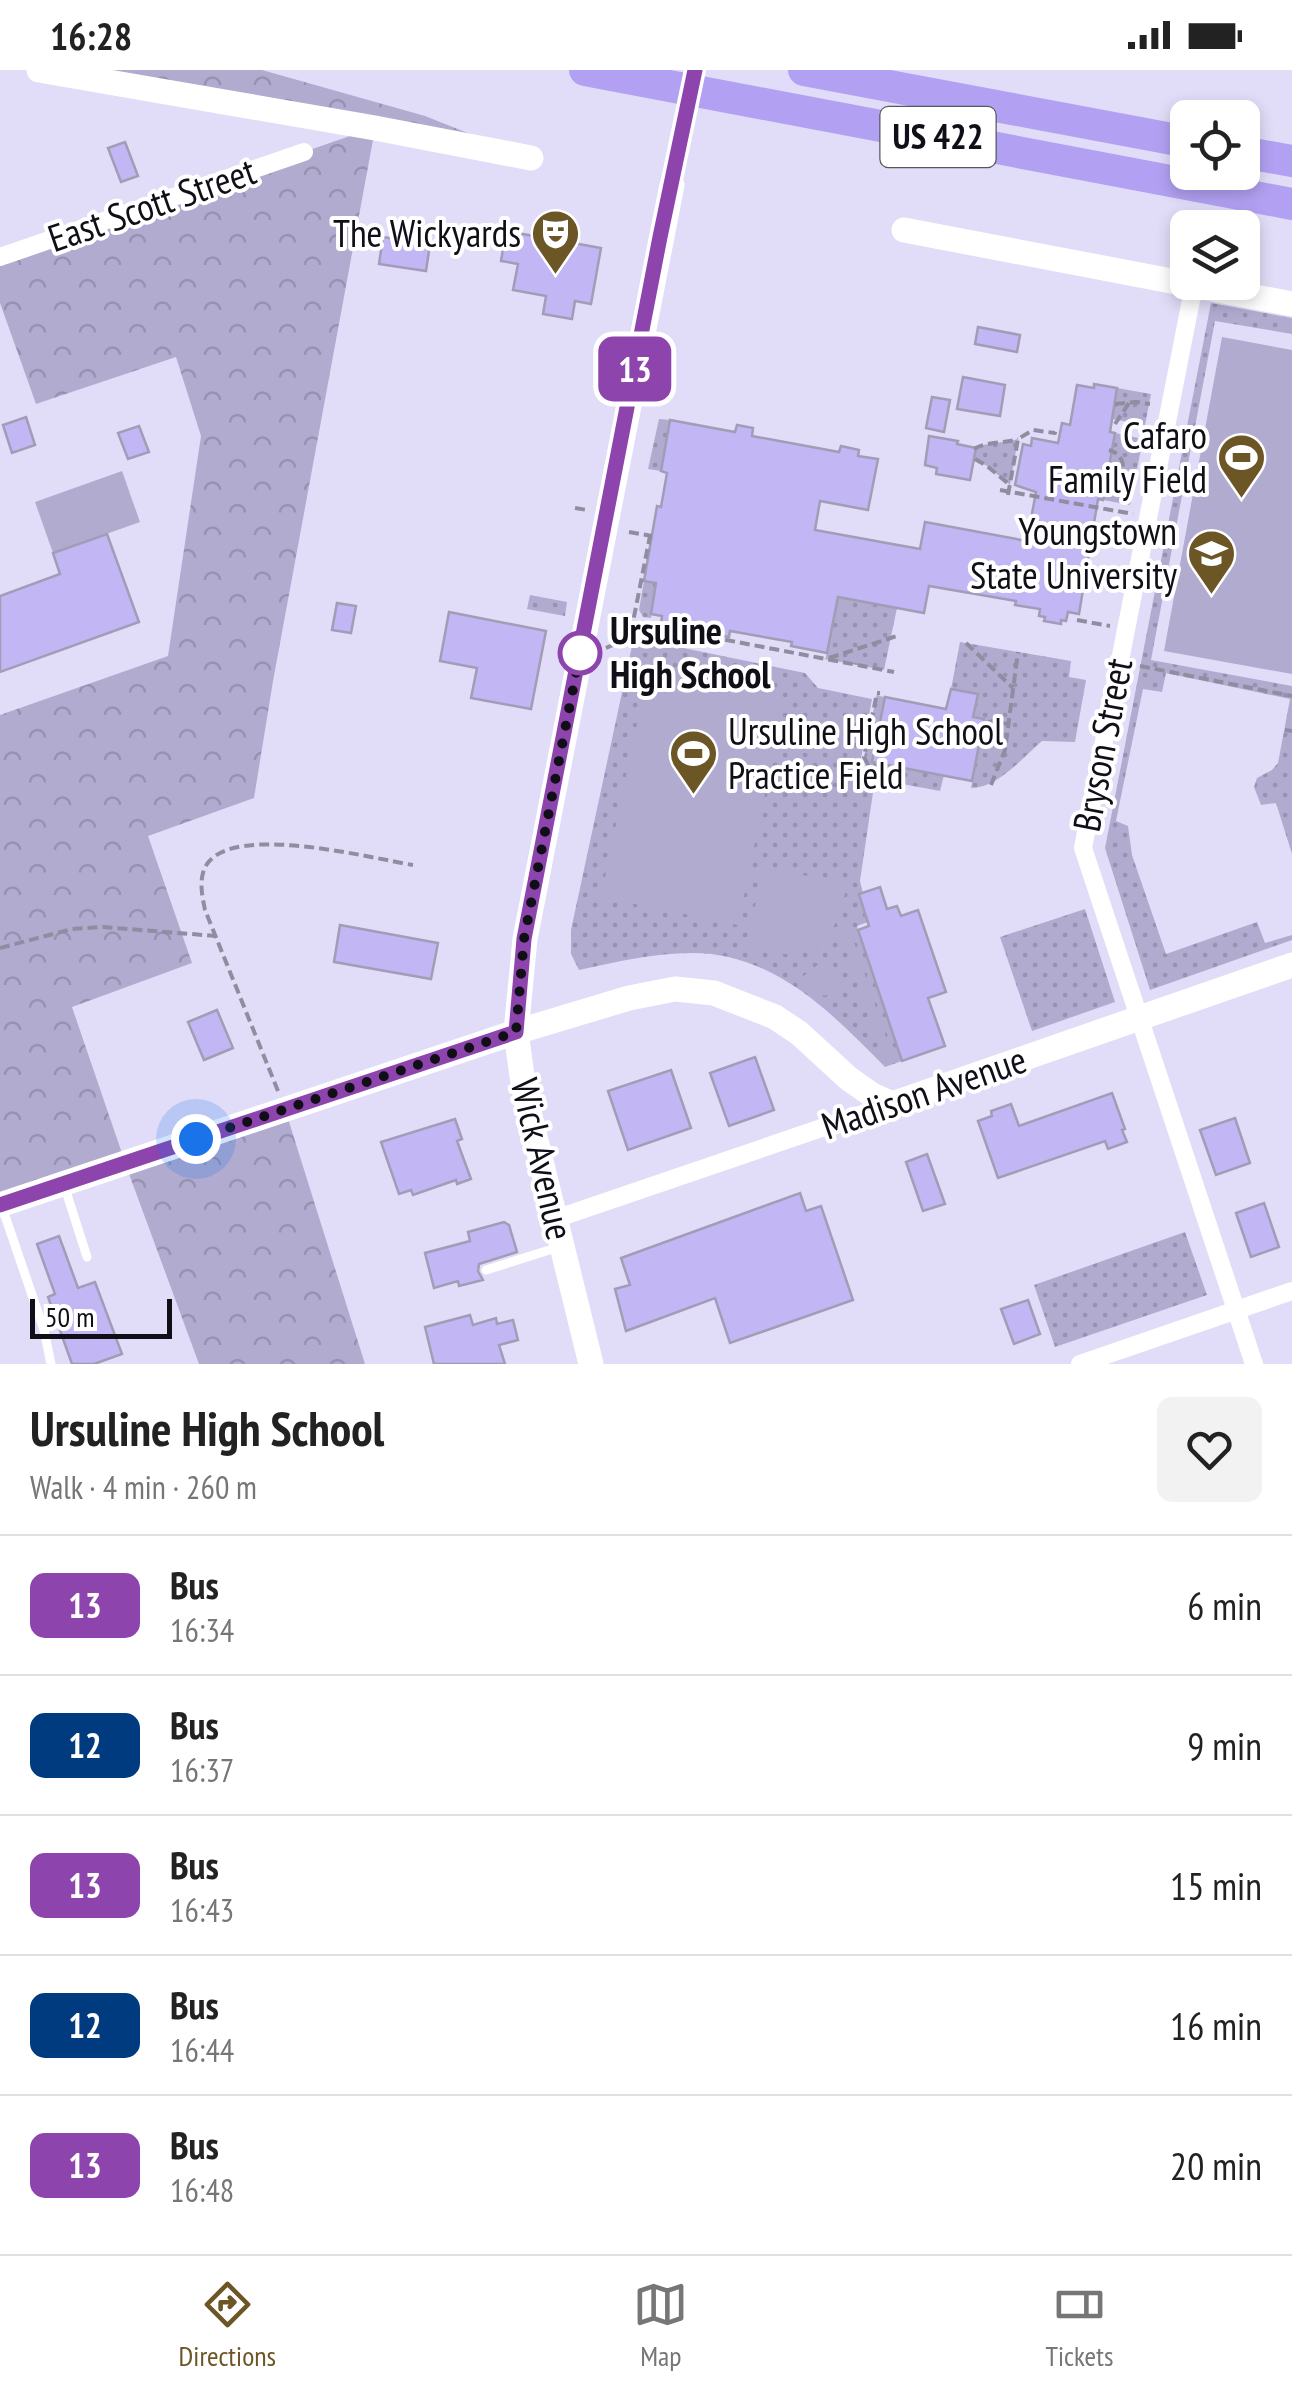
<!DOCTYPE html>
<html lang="en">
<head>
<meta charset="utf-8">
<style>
	body { margin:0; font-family:"PT Sans Narrow",sans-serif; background:#f2f2f2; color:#222; height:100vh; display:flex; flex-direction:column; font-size:38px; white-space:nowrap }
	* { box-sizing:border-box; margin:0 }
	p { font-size:32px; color:#767676 }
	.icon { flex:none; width:55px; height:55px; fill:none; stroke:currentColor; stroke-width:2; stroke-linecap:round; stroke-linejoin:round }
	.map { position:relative; height:1294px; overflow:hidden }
	.panel { display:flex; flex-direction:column; background:#fff; flex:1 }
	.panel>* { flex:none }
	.badge { padding:0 20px; border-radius:15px; font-size:35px; line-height:65px }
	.fabs { position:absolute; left:1170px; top:30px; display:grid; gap:20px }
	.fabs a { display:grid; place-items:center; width:90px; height:90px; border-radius:15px; background:#fff; box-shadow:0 5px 15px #0003; font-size:50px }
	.scale { position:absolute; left:30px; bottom:25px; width:142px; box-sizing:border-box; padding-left:10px; border:5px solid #100f18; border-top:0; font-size:28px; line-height:35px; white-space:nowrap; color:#100f18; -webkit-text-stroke:8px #fff; paint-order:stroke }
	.you { position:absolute; width:50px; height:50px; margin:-25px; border:8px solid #fff; border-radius:50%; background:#1a73e8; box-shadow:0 0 0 15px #1a73e833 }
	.map>.badge { position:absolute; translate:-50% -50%; box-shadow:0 0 0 5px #fff }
	.round { display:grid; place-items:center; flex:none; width:105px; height:105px; border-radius:15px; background:#f2f2f2 }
	.head { display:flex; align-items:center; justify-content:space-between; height:170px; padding:0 30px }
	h1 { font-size:48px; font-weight:700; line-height:75px }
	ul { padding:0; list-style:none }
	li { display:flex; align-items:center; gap:30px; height:140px; padding:0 30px; border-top:2px solid #e0e0e0 }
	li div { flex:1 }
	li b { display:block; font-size:38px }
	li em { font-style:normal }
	li .badge { min-width:110px; font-weight:700; text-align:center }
	.status { display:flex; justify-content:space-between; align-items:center; height:70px; padding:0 50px; background:#fff; direction:ltr }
	.status svg { height:28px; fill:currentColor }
	.tab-bar { display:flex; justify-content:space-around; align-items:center; height:140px; border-top:2px solid #e0e0e0; background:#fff; font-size:28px; color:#767676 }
	.tab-bar a { display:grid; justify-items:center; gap:5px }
	.tab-bar .active { color:#6d5626 }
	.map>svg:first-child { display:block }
	.grass { fill:url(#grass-dots) }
	.forest { fill:url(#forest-crowns) }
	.park { fill:#b1abd0 }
	.building { fill:#c2b6f5; stroke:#a19db6; stroke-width:2.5 }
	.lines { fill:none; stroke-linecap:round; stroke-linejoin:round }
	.path { stroke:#908da1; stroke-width:4; stroke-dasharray:10 5; stroke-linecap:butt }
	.lane { stroke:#fff; stroke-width:9 }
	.street { stroke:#fff; stroke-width:18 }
	.secondary { stroke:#fff; stroke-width:25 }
	.highway { stroke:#b2a1f3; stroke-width:32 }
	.line-casing { stroke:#fff; stroke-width:22 }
	.line { stroke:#8e44ad; stroke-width:15 }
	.walk { stroke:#100f18; stroke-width:10; stroke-dasharray:0 18 }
	.stop-dot { fill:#fff; stroke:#8e44ad; stroke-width:5 }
	.labels { text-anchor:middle; stroke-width:8; stroke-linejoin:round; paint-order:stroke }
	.shield { fill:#fff; stroke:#58575d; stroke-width:2.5 }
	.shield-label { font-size:35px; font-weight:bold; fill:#100f18 }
	.street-label { font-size:38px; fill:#100f18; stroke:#fff }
	.poi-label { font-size:38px; fill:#100f18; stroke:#fff; text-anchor:end }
	.stop-label { font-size:38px; font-weight:bold; fill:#100f18; stroke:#fff; text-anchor:start }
</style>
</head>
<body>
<div class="status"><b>16:28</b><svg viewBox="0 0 49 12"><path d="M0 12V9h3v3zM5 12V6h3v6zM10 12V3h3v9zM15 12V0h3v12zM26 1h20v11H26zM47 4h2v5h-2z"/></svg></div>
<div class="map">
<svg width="1292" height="1294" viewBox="0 0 1292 1294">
	<defs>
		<pattern id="grass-dots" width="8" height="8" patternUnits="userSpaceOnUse" patternTransform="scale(2.5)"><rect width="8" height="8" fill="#b1abd0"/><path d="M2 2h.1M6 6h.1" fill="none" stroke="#9792b2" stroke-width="1.8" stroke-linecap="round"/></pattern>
		<pattern id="forest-crowns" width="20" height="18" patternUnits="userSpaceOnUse" patternTransform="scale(2.5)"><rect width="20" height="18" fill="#b1abd0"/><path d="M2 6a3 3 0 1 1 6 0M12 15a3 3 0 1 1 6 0" fill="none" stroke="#9792b2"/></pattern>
	</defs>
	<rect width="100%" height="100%" fill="#e1ddf8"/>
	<g class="grass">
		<path d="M1211,233L1292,248V264L1215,251L1151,590L1292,616V784L1276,733L1261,735L1254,717L1257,708L1272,700L1278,693L1290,629L1166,603L1162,622L1143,619L1116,751L1128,756L1132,785L1166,884L1257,852L1265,873L1292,865V870L1150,920L1105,778Z"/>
		<path d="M1117,318L1151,324L1145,355L1112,349Z"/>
		<path d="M659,349L670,350L661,401L648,399Z"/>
		<path d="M1115,363L1143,369L1130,435L1103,430L1105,421L1102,420L1106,410L1111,388L1108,387L1110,377H1113Z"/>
		<path d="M1018,369L1010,415L987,396L975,389L974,379C987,371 1003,374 1018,369Z"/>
		<path d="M644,511L656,513L651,548L643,547L639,540Z"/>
		<path d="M530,525L567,532L565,546L527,539Z"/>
		<path d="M838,527L897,538L884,600L824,589L826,588Z"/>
		<path d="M641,571L664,574L805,603L818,618L872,629L858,705L874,708L864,687L877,623H880L879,626L885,627L944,705L940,721L875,709L860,811L863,823L859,825L868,852L857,856L902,991L885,997C832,943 774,883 692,883C654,883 616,892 579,900L571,884V860L632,576Z"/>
		<path d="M960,572L1071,591L1069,607L1086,610L1075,672L1042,671C1022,688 998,718 971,718L984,650L973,647L978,624L951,619Z"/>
		<path d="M1085,839L1115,932L1032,961L1000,867Z"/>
		<path d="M1185,1162L1207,1225L1055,1277L1034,1215Z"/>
	</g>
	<path class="forest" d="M39,0H262L425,46L531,88L375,59L273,611L254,728L148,766L192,893L72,937L125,1092L285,1039L365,1294H199L125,1093L0,1135V645L168,586L201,366L176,287L36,334L0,233V187L373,58Z"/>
	<g class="park">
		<path d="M1222,267L1292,280V604L1164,581Z"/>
		<path d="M122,401L140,452L53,483L35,432Z"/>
		<path d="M648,600L785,627L738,855L601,827Z"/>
		<path d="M763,797L847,814C840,848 830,886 786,884C773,883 759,878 747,875Z"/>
		<path d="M849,857L892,985L883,988L840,860Z"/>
		<path d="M829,886L842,914L825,926L801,908Z"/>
	</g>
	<g class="building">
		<path d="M125,72L138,106L121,112L108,78Z"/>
		<path d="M506,161L601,178L591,234L575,231L572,249L543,244L546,226L513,220L518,194L501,191Z"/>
		<path d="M383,167L430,174L426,201L379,194Z"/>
		<path d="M978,257L1020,265L1017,282L975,274Z"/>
		<path d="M963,307L1005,315L1000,346L957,339Z"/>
		<path d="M1094,314L1117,318L1110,362L1115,363L1103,430L1098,429L1079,544L1068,542L1066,551L1061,550V554L1044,551L1045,547L1039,546L1040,539L1015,535L1016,531L929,516L924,543L838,527L827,583L791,576L792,572L730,561L729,567L661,554L662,546L651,544L656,513L644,511L657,436L661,437L667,403L661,401L670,350L735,362L737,355L753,358L752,366L839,382L841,376L859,380L858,386L878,389L868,440L820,431L815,460L920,479L925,452L1027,471L1036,422L1015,415L1023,374L1031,376L1032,368L1058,373L1062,353L1070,355L1077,315L1094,318Z"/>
		<path d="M932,327L950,330L944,362L926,358Z"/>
		<path d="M26,347L35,375L12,383L3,355Z"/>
		<path d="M139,356L149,382L128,389L118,363Z"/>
		<path d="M929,366L958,371L957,374L976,378L970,410L936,404L937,398L925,395Z"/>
		<path d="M107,464L139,552L0,602V526L60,504L53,483Z"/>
		<path d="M337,533L356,536L351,563L332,560Z"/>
		<path d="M449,542L546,561L531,639L471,628L477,598L440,591Z"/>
		<path d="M951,619L978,624L973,647L984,649L972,711L872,692L885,627L946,639Z"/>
		<path d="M880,817L887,839L897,836L901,846L918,840L946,922L928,928L945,976L902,991L858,860L869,856L859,824Z"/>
		<path d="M340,855L438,873L431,909L334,892Z"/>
		<path d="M217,940L233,978L204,990L188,952Z"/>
		<path d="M755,987L774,1040L729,1056L710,1003Z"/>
		<path d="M671,1000L691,1058L628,1080L608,1021Z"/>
		<path d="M1112,1023L1125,1059L1122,1060L1127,1072L1108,1079L1105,1071L998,1108L978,1051L992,1046L991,1041L1011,1034L1019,1056Z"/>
		<path d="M1235,1048L1250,1093L1216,1105L1200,1060Z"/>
		<path d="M455,1049L462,1069L457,1071L471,1109L457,1114L456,1110L413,1125L411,1120L399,1124L381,1072Z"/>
		<path d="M927,1084L945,1134L923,1141L906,1092Z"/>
		<path d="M800,1123L806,1141L821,1136L853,1230L730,1273L715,1228L626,1261L615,1219L630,1215L621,1188Z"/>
		<path d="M1264,1133L1279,1177L1251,1187L1236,1143Z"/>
		<path d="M504,1152L509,1155L517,1182L479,1194L478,1201L483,1210L459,1216L458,1211L434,1218L425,1183L470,1171L468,1162Z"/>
		<path d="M59,1166L78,1218L95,1212L122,1284L94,1294H72L48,1227L55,1224L37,1174Z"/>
		<path d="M1028,1230L1040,1264L1014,1274L1001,1239Z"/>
		<path d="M470,1245L473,1255L496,1248L497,1254L513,1250L518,1270L499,1275L505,1294H434L425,1257Z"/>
	</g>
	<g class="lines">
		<g class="path">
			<path d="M1115,334L1136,332L1150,334"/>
			<path d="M1115,354L1129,333"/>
			<path d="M974,379C987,371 1003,374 1018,369"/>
			<path d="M975,389L987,396L1010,415"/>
			<path d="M1103,414L1113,413L1123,401C1124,391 1120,383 1109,380"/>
			<path d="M1000,420L1133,444"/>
			<path d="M1008,425L1018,369L1033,360L1055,363V362"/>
			<path d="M575,438L587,440"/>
			<path d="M629,462L652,466"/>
			<path d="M1086,502L1120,508"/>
			<path d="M622,550L894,602"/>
			<path d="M1077,550L1110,556"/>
			<path d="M966,573L1013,618"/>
			<path d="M664,574L667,559"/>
			<path d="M606,578L624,570L631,562L650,466"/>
			<path d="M829,588L900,565"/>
			<path d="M1140,596L1292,626"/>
			<path d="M984,654L993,651L1007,654"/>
			<path d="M1285,660L1292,661"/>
			<path d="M875,709L864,687L877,623H880"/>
			<path d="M991,715L1005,680L1018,582"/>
			<path d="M0,878L72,859L103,857L216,866"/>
			<path d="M278,1021L205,840C202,825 198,808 207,794C235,753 370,788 413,795"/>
		</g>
		<g class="lane">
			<path d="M65,1118L87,1187"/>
			<path d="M2,1137L44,1260L51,1294"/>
			<path d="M486,1200L559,1177"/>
		</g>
		<g class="street">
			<path d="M0,187L304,82"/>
			<path d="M1194,215L1083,778L1254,1294"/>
			<path d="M555,1149L892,1034"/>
			<path d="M1080,1294L1292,1221"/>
		</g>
		<g class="secondary">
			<path d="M39,0L375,58L531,88"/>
			<path d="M904,160L1292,234"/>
			<path d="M0,1135L516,962L629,928L675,919L714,923L775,947L799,963L848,1008L872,1025L892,1034L1292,895"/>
			<path d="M591,1294L526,1030L522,1006L516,962L525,869L672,115"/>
		</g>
		<g class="highway">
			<path d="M585,0L1292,134"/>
			<path d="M804,0L1188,72"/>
			<path d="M1242,82L1292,91"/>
		</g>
	</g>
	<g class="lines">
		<defs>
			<path id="line" d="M0,1135L516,962L524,869L660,167L695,0"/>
		</defs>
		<use href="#line" class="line-casing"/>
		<use href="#line" class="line"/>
		<path class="walk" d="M196,1069L516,962L524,869L582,573L580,583"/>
	</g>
	<defs>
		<symbol id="theatre-pin" viewBox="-11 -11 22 30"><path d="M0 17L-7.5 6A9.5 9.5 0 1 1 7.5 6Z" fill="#6d5626" stroke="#fff"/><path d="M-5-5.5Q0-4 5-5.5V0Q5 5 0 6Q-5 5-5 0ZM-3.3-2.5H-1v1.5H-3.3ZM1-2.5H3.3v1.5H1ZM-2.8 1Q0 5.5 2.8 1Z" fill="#fff"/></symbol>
		<symbol id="stadium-pin" viewBox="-11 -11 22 30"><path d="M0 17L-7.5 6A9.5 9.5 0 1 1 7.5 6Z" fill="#6d5626" stroke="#fff"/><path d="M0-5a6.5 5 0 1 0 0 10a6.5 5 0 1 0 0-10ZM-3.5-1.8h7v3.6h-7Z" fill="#fff"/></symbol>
		<symbol id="university-pin" viewBox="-11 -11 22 30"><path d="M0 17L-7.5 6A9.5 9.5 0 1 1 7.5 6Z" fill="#6d5626" stroke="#fff"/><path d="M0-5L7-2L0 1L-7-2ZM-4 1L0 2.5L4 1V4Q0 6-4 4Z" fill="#fff"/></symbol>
	</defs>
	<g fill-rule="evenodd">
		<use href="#theatre-pin" x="528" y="136" width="55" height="75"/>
		<use href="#stadium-pin" x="1214" y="360" width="55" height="75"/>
		<use href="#university-pin" x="1184" y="456" width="55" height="75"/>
		<use href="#stadium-pin" x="666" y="656" width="55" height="75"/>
	</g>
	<circle class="stop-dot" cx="580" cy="583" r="20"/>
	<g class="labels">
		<rect class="shield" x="880.5" y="37" width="115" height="60" rx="8"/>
		<g class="shield-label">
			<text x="938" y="79">US 422</text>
		</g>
		<g class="street-label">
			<text transform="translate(152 135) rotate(-19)" y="13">East Scott Street</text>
			<text transform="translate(1103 675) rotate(-79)" y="13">Bryson Street</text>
			<text transform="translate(924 1023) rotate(-19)" y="13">Madison Avenue</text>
			<text transform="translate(542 1089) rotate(77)" y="13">Wick Avenue</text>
		</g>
		<g class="poi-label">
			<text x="521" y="177">The Wickyards</text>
			<text x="1207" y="379">Cafaro<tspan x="1207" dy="44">Family Field</tspan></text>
			<text x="1177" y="475">Youngstown<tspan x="1177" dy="44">State University</tspan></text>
			<text x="728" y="675" text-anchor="start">Ursuline High School<tspan x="728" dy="44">Practice Field</tspan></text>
		</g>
		<g class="stop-label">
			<text x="610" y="574">Ursuline<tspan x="610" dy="44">High School</tspan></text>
		</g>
	</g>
</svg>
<div class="fabs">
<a><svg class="icon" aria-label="locate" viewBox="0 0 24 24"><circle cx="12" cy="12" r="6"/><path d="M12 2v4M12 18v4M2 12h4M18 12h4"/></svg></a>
<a><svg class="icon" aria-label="layers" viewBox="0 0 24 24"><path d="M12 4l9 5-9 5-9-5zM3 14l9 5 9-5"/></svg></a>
</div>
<div class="scale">50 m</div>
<div class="you" style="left:196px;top:1069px"></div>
<b class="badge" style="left:635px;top:299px;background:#8e44ad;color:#fff">13</b>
</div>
<section class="panel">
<div class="head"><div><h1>Ursuline High School</h1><p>Walk · 4 min · 260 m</p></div><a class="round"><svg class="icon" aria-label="heart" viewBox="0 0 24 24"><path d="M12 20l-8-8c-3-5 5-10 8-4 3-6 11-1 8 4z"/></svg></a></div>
<ul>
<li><span class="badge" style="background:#8e44ad;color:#fff">13</span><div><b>Bus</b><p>16:34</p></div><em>6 min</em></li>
<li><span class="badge" style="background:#003b80;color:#fff">12</span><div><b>Bus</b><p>16:37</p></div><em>9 min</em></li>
<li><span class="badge" style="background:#8e44ad;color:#fff">13</span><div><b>Bus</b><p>16:43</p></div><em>15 min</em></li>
<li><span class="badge" style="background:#003b80;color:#fff">12</span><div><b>Bus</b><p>16:44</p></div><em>16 min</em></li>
<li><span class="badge" style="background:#8e44ad;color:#fff">13</span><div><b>Bus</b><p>16:48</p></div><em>20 min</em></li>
</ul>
</section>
<nav class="tab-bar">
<a class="active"><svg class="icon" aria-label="directions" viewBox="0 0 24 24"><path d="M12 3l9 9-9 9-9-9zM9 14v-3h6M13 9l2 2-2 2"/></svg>Directions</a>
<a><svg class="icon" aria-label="map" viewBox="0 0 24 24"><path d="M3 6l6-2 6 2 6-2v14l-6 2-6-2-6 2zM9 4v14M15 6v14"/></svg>Map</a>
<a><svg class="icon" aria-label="tickets" viewBox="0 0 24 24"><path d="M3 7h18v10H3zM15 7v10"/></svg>Tickets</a>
</nav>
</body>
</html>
